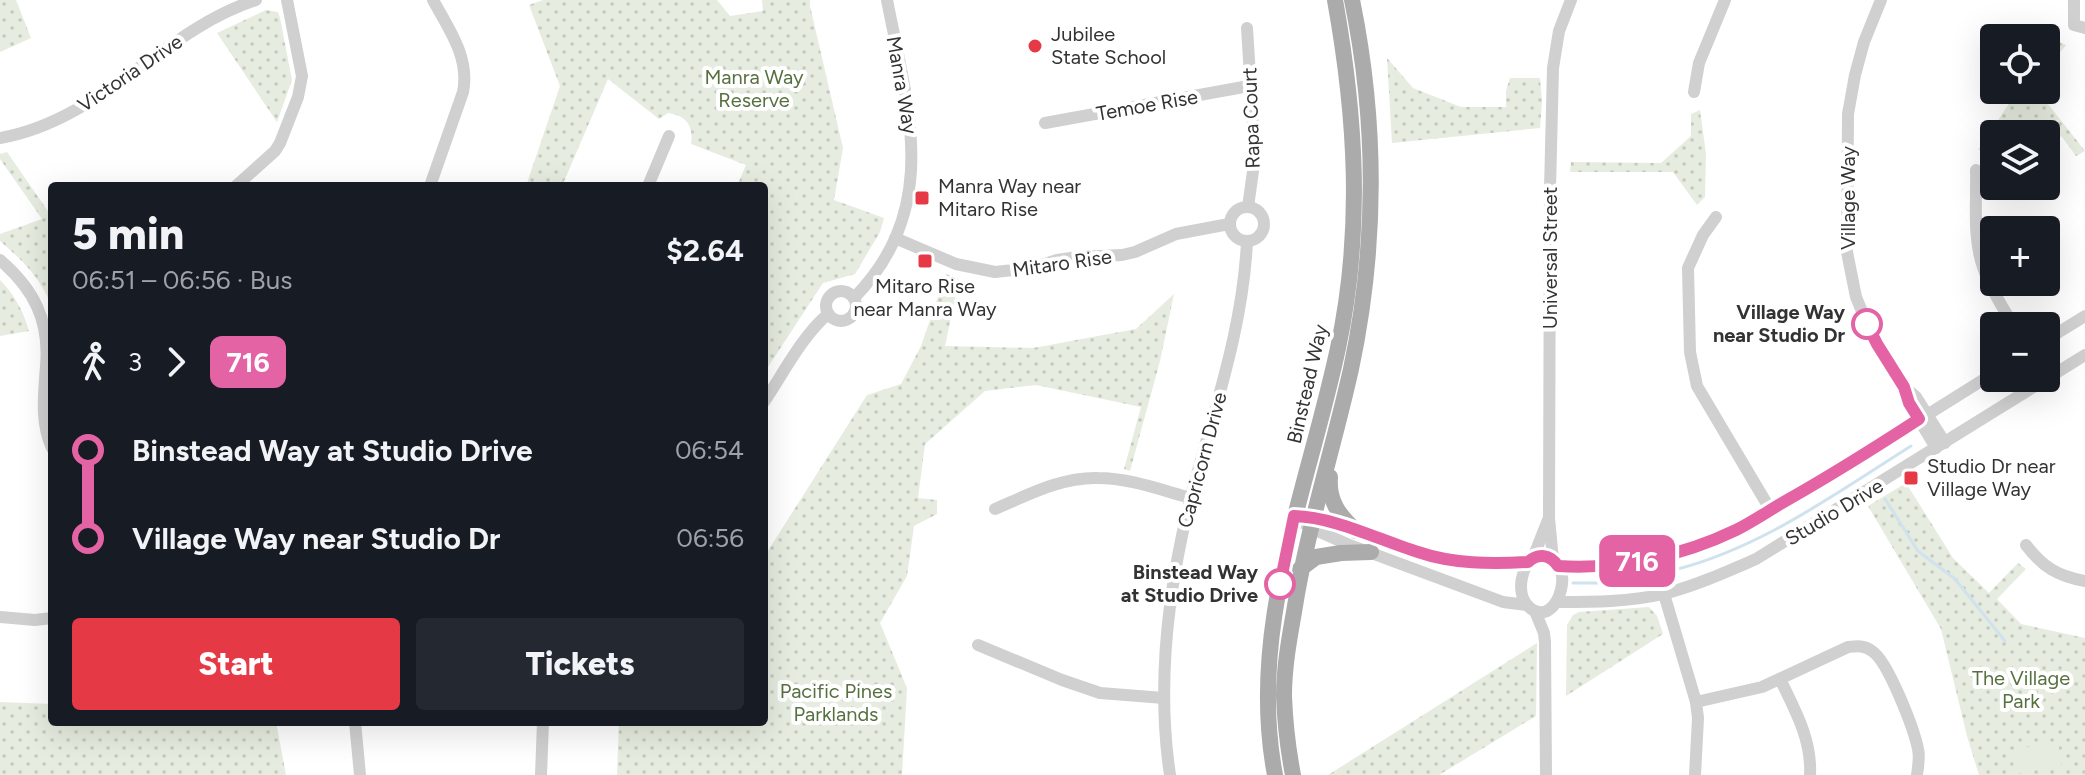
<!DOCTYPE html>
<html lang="en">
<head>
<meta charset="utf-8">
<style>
	body { margin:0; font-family:Figtree,sans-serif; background:#242831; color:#f1f3f6; height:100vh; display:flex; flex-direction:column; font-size:30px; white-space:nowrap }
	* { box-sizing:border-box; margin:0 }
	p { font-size:26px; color:#9ea1a6 }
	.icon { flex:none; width:44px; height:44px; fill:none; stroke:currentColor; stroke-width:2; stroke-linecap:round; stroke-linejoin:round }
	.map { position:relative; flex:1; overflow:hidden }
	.sheet { position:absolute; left:48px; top:182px; width:720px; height:544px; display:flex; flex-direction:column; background:#171b24; border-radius:8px; box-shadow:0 8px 32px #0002 }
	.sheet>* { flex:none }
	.badge { padding:0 16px; border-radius:12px; font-size:28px; line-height:52px }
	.fabs { position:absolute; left:1980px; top:24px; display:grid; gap:16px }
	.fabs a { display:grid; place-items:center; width:80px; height:80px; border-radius:8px; background:#171b24; box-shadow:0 8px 32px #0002; font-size:40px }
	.map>.badge { position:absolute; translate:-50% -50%; box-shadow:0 0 0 4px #fff }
	.legs { display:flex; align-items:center; gap:12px; height:88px; padding:0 24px; font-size:26px }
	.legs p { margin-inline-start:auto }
	.summary { display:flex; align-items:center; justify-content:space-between; height:136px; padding:0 24px }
	h1 { font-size:44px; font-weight:800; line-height:60px }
	.cta { display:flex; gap:16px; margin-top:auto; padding:16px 24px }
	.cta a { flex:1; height:92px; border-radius:8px; background:#e63946; color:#fff; font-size:32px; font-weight:800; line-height:92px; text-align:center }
	.cta a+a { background:#242831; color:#f1f3f6 }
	ul { padding:0 24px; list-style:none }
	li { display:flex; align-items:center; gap:28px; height:88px; font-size:30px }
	li i { display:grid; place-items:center; width:12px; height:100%; margin:0 10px; background:currentColor }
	li i::after { content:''; width:20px; height:20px; margin:-10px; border:6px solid; border-radius:50%; background:#171b24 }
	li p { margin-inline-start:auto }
	li:first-child i { background:linear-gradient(#0000 50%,currentColor 0) }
	li:last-child i { background:linear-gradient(currentColor 50%,#0000 0) }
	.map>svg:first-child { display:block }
	.park { fill:url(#park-dots) }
	.garden { fill:#e6ecdf }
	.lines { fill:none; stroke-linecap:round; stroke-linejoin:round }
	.stream { stroke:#cfe2ee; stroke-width:3 }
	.minor { stroke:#d0d0d0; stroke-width:12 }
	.major { stroke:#ababab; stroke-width:16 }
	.line-1-casing { stroke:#fff; stroke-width:18 }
	.line-1 { stroke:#e463a4; stroke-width:12 }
	.poi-dot { fill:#e63946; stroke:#fff; stroke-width:3 }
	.stop-1-dot { fill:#fff; stroke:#e463a4; stroke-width:4 }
	.labels { text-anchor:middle; stroke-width:8; stroke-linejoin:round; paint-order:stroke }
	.poi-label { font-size:20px; fill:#333; stroke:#fff; text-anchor:start }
	.street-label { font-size:20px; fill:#333; stroke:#fff }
	.park-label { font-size:20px; fill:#56703f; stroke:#fff }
	.stop-label { font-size:20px; font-weight:bold; fill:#333; stroke:#fff; text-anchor:end }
</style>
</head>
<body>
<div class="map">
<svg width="2085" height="775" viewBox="0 0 2085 775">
	<defs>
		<pattern id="park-dots" width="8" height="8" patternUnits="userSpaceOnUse" patternTransform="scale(2)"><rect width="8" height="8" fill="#e6ecdf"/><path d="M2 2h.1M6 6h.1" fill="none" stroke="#c6cbc0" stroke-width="1.8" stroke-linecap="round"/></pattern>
	</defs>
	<rect width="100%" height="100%" fill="#fff"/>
	<g class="park">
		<path d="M0,0H16L31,38L0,52Z"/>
		<path d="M543,0H717L730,16L763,11L762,0H810V6L843,148L834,200L884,218L880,232L855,274L823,283L764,373V186H737L746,165L691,144C694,126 686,115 668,113L659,119L608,79L562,186H526L560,86L529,5Z"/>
		<path d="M266,10L278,12L280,18L292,80L277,122L217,33Z"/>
		<path d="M2057,41L2066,45L2046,70V54Z"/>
		<path d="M1387,58L1413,88L1461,107H1506V91L1510,78H1540L1542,102L1540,128L1392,143Z"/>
		<path d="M2018,90H2037L2085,151L2076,156L2062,137L2032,129L2004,128L2000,134H1994V143L1987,153L1985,150H1978Z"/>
		<path d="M1700,110L1706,154L1705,197L1697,205L1673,172H1570L1571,162L1661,163L1691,136V114Z"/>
		<path d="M7,152L52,217V306C38,275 25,263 0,241V234L42,219L0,159V154Z"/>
		<path d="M946,274L959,279L945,346L1033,348L1136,329L1174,294L1160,361L1130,471L1124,469L1141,407L1036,385L985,391L925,444L918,498L937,500V514L914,526L907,576L880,623L907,688L902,775H617L619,722H764V557L867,395L901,384L921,346Z"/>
		<path d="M0,280C15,295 23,311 29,331L0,336Z"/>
		<path d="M1906,483L1953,558L1989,593L2018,563L2026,569L1997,599L2021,624L2085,638V775H1979L1967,736L1941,629L1868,506Z"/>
		<path d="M1649,607L1657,616L1663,634L1566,696L1567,625L1573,615L1579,612Z"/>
		<path d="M1537,643L1536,716L1439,775H1328Z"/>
		<path d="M0,702L52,704V722H276L286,775H0Z"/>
	</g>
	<g class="garden">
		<path d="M2057,671L2059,680L2023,686L2022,677Z"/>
		<path d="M2058,742L2062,766L2015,774L2011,750Z"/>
	</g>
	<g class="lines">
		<g class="stream">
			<path d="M1885,499L1918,551L1955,579L2005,641"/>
			<path d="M1674,570C1761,548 1835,494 1911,446"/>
			<path d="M1573,583H1601L1645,578"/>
		</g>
		<g class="minor">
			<path d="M1881,0L1864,42L1855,75L1848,114L1847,252L1856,297L1866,321L1877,344L1904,387L1909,403L1936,448"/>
			<path d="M2074,0V25L2085,28"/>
			<path d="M1247,28L1255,157L1248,207"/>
			<path d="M1694,92L1699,63L1725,0"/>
			<path d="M1045,123L1249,86"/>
			<path d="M0,138C100,121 163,30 256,0"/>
			<path d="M1976,170C1977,202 1972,239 1984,270C1991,290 2003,308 2014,326"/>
			<path d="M236,186L275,151L280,143L298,97L302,76L287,0"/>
			<path d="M430,186L463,92C470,58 449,29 433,0"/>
			<path d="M648,186L669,136"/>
			<circle cx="1247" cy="224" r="17"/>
			<path d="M1716,217L1703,235L1688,268L1690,352L1697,386L1770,509"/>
			<path d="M895,238L956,264L995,272L1033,268L1057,260L1078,257L1122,255L1135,252L1176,234L1229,224"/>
			<path d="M0,260C34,289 50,321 46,366C44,394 40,422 52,448"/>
			<circle cx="841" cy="306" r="15"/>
			<path d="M854,298C942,208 908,108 887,0"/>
			<path d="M2046,340L2085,316"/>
			<path d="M1907,389L1916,397L1945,443"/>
			<path d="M764,402C783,374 802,336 828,314"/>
			<path d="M995,509C1028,495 1061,477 1098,478C1129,478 1161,490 1191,498"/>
			<path d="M1294,516L1311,528L1347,544L1503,602L1527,605"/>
			<path d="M1306,516L1314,517L1422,554L1464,562H1528"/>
			<path d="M2026,545C2043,567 2057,576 2085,581"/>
			<path d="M1536,556C1583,551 1558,634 1529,607C1515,594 1521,564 1536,556Z"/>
			<path d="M1656,557L1664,594L1696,702L1698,718L1695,775"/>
			<path d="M1533,558L1548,520"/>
			<path d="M1553,560L1549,518L1550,189L1553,68L1559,31L1571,0"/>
			<path d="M1558,566L1619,565L1679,552L1738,529L1847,465L1994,373"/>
			<path d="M1558,602C1593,602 1629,602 1663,594C1695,586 1726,572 1756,559L2085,355"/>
			<path d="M1535,611L1544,633L1545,642L1546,775"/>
			<path d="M0,617L35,620L52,618"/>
			<path d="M978,645L1062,680L1100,693L1164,698"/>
			<path d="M1780,679C1795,710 1812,740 1810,775"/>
			<path d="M1696,702L1762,687L1848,647C1857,646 1864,645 1872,651C1888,661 1914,729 1918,749C1920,757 1918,767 1917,775"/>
			<path d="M355,722L360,775"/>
			<path d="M541,775L543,722"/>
			<path d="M1170,775C1156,682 1168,588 1191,497C1213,412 1243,330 1247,241"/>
		</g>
		<g class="major">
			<path d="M1330,477C1328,501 1339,515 1356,531"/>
			<path d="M1300,569L1316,557L1341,553L1371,552"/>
			<path d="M1275,775C1247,629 1308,489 1338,348C1363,231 1356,117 1335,0"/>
			<path d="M1293,775C1288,749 1285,723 1284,696C1284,668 1289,640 1294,612C1307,529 1333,450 1351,369C1377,247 1377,122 1352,0"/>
		</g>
	</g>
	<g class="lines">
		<defs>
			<path id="line-1" d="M1280,584L1294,516C1335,517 1379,540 1418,552C1453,564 1491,564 1528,562C1538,553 1550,554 1558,566C1619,570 1682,556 1736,530C1754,521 1771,509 1789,499C1833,474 1876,447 1919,419L1909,403L1904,387L1877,344L1867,324"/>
		</defs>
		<use href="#line-1" class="line-1-casing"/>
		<use href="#line-1" class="line-1"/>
	</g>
	<g class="poi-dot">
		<circle cx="1035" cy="46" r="8"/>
		<rect x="914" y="190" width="16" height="16" rx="4"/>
		<rect x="917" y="253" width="16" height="16" rx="4"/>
		<rect x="1903" y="470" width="16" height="16" rx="4"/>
	</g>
	<g class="stop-1-dot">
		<circle cx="1867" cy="324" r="14"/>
		<circle cx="1280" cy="584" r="14"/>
	</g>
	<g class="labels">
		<g class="poi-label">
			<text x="1051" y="41">Jubilee<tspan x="1051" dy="23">State School</tspan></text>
			<text x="938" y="193">Manra Way near<tspan x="938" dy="23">Mitaro Rise</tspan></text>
			<text x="925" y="293" text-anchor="middle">Mitaro Rise<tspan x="925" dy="23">near Manra Way</tspan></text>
			<text x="1927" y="473">Studio Dr near<tspan x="1927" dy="23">Village Way</tspan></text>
		</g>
		<g class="street-label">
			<text transform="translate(130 73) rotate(-34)" y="7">Victoria Drive</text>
			<text transform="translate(902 85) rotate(80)" y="7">Manra Way</text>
			<text transform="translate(1147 105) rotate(-10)" y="7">Temoe Rise</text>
			<text transform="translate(1251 118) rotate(-92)" y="7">Rapa Court</text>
			<text transform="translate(1848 198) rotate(-90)" y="7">Village Way</text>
			<text transform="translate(1550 258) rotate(-90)" y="7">Universal Street</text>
			<text transform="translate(1062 263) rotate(-8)" y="7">Mitaro Rise</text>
			<text transform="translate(1307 384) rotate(-77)" y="7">Binstead Way</text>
			<text transform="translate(1202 460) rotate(-75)" y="7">Capricorn Drive</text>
			<text transform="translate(1834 512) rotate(-31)" y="7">Studio Drive</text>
		</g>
		<g class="park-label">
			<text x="754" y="84">Manra Way<tspan x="754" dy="23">Reserve</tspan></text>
			<text x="2021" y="685">The Village<tspan x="2021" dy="23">Park</tspan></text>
			<text x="836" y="698">Pacific Pines<tspan x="836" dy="23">Parklands</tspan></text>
		</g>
		<g class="stop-label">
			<text x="1845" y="319">Village Way<tspan x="1845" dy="23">near Studio Dr</tspan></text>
			<text x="1258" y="579">Binstead Way<tspan x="1258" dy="23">at Studio Drive</tspan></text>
		</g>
	</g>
</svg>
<div class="fabs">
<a><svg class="icon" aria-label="locate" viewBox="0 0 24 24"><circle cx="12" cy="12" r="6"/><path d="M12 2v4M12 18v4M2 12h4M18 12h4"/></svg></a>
<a><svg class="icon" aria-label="layers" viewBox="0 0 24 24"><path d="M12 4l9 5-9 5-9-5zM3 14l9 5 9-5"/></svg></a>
<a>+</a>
<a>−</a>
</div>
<b class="badge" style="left:1637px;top:561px;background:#e463a4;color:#fff">716</b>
<section class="sheet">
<div class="summary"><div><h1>5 min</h1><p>06:51 – 06:56 · Bus</p></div><b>$2.64</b></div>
<div class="legs"><svg class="icon" aria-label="walk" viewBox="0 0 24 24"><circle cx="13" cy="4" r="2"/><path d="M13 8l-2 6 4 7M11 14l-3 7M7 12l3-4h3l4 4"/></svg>3<svg class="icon" aria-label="forward" viewBox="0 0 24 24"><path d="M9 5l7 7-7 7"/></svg><b class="badge" style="background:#e463a4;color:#fff">716</b></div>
<ul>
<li><i style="color:#e463a4"></i><b>Binstead Way at Studio Drive</b><p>06:54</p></li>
<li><i style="color:#e463a4"></i><b>Village Way near Studio Dr</b><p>06:56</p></li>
</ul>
<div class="cta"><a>Start</a><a>Tickets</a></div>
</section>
</div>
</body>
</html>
